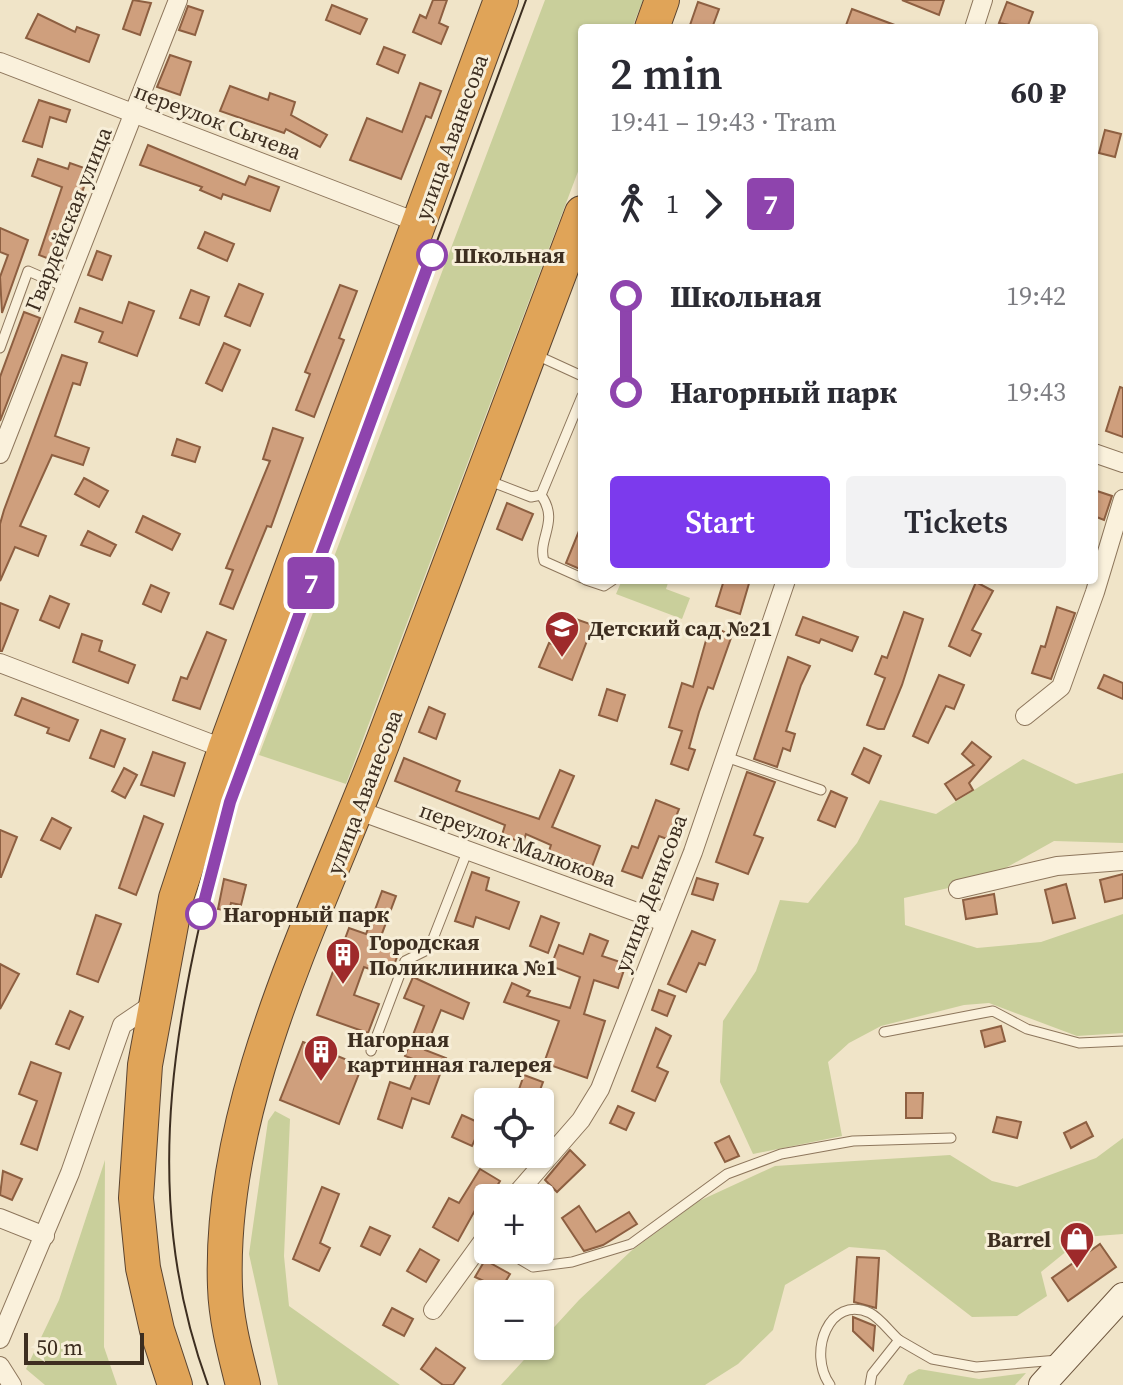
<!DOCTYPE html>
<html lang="en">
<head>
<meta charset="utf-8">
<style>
	body { margin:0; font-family:"Source Serif 4",serif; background:#f2f2f3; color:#2b2b33; height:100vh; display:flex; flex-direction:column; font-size:30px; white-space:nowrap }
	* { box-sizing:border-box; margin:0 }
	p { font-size:26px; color:#7c7c81 }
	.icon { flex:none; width:44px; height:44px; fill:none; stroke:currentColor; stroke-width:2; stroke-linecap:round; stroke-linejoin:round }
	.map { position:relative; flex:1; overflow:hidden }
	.drawer { position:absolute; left:578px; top:24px; width:520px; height:560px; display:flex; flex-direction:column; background:#fff; border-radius:8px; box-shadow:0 2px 6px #0004 }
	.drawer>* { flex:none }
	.badge { padding:0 16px; border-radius:6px; font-size:28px; line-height:52px }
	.tools { position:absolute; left:474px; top:1088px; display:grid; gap:16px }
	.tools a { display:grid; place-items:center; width:80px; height:80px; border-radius:8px; background:#fff; box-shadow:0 2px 6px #0004; font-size:40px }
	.scale { position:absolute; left:24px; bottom:20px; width:120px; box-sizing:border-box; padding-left:8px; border:4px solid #3d2e20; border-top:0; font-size:22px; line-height:28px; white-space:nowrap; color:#3d2e20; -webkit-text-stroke:6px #f7eed8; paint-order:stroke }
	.map>.badge { position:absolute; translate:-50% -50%; box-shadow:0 0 0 4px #fff }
	.legs { display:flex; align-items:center; gap:12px; height:88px; padding:0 32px; font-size:26px }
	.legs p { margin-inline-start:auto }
	.overview { display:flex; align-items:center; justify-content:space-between; height:136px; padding:0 32px }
	h1 { font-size:44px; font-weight:600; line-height:60px }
	.button { display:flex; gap:16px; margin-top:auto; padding:16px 32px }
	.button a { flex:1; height:92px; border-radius:8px; background:#7c3aed; color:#fff; font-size:32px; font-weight:600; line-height:92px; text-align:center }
	.button a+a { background:#f2f2f3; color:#2b2b33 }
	ul { padding:0 32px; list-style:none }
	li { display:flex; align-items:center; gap:28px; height:96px; font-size:30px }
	li i { display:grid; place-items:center; width:12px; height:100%; margin:0 10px; background:currentColor }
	li i::after { content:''; width:20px; height:20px; margin:-10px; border:6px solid; border-radius:50%; background:#fff }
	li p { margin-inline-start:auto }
	li:first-child i { background:linear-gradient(#0000 50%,currentColor 0) }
	li:last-child i { background:linear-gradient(currentColor 50%,#0000 0) }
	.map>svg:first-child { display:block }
	.green { fill:#c9cf9b }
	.building { fill:#cf9f7d; stroke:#8d5f41; stroke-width:2 }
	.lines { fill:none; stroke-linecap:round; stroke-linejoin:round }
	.lane-casing { stroke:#8d765c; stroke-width:11 }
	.street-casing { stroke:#8d765c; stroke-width:20 }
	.secondary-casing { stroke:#6f573f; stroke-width:28 }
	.highway-casing { stroke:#5b4430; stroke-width:36 }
	.lane { stroke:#faf1dc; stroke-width:9 }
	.street { stroke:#faf1dc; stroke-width:18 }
	.secondary { stroke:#faf1dc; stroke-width:26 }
	.highway { stroke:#e0a458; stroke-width:34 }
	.tram { stroke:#3d2e20; stroke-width:2 }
	.line-1-casing { stroke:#fff; stroke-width:18 }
	.line-1 { stroke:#8e44ad; stroke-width:12 }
	.stop-1-dot { fill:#fff; stroke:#8e44ad; stroke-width:4 }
	.labels { text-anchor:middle; stroke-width:6; stroke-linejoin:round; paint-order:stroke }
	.street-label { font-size:22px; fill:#3d2e20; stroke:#f7eed8 }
	.stop-label { font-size:22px; font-weight:bold; fill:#3d2e20; stroke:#f7eed8; text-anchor:start }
	.poi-label { font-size:22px; font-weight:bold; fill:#3d2e20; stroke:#f7eed8; text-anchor:start }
</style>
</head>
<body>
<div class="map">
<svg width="1123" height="1385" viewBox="0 0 1123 1385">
	<rect width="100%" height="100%" fill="#f0e4c8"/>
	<g class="green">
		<path d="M545,0H643L632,28H582V161L346,784L259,755Z"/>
		<path d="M622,580H669L666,589L690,598L682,619L616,594Z"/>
		<path d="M1023,759L1076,784L1123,773V843L1054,841L984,880L904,898L905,925L977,948L1041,942L1123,914V1033L1077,1036L989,1003L964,1005L881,1026L849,1043L828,1062L842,1136L753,1154L720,1082L723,1021L756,971L780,900L808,903L857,843L880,800L936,814Z"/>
		<path d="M275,1111L290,1119L284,1256L289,1306L400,1385H278L249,1254L268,1121Z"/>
		<path d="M1123,1138V1234L1084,1237L1041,1272L1047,1296L1017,1316L972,1317L885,1250L849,1247L785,1285L773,1330L738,1364L705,1385H501L579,1300L631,1251L699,1201L775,1166L950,1155L992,1181L1017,1187L1096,1158Z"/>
		<path d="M105,1160L104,1347L117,1385H45L26,1369L59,1300Z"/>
		<path d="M919,1369L979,1379L1026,1373L1015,1385H903L908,1375Z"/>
	</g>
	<g class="building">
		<path d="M133,0L151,3L140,35L123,29Z"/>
		<path d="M433,0H447L439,23L448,27L441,44L413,32L420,15L426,18Z"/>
		<path d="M902,0H944L939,15Z"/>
		<path d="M698,2L719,9L712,28H689Z"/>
		<path d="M1007,2L1033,12L1027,28L999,23Z"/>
		<path d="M332,5L367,19L360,34L326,20Z"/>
		<path d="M188,6L203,11L195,35L179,30Z"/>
		<path d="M852,9L900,27L899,28H845Z"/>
		<path d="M38,14L75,32L77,27L99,35L89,62L26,38Z"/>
		<path d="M384,47L405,55L398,73L377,64Z"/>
		<path d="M170,55L191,62L180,95L157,87Z"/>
		<path d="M420,83L441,91L431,118L426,116L401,179L350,160L367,118L402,132Z"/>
		<path d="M230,86L268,100L270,93L295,102L291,115L327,135L320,147L286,129L284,133L220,111Z"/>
		<path d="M39,100L70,110L66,122L50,117L42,147L23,141Z"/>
		<path d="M1105,130L1121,134L1115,157L1099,153Z"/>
		<path d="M148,145L245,185L249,176L279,187L270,211L223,194L221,199L200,190L202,187L140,165Z"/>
		<path d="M38,159L68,169L70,163L90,170L57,262L39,255L62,187L32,176Z"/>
		<path d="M0,228L28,240L2,313L0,277L8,255L0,252Z"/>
		<path d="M205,232L234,244L227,261L198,248Z"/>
		<path d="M97,251L111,256L102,280L88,275Z"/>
		<path d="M239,284L263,294L250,326L225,316Z"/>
		<path d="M340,285L357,291L339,338L344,340L314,417L296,410L310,374L305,372Z"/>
		<path d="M191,290L209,297L199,325L180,318Z"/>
		<path d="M129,302L154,311L137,356L99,342L103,332L75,322L80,308L122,323Z"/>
		<path d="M24,312L40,318L0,421V377Z"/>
		<path d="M224,343L240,350L222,391L206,383Z"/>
		<path d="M62,355L87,363L80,385L73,383L55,436L89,448L83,465L52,455L20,526L46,536L38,556L15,547L0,581V524L4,510Z"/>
		<path d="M1120,387L1123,388V437L1106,431Z"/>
		<path d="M273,428L303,438L271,527L267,526L233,609L220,604L233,570L226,568L270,461L263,459Z"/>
		<path d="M177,439L200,447L195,462L172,455Z"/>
		<path d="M84,478L108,491L99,507L75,494Z"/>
		<path d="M1097,491L1112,496L1104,520L1094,516Z"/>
		<path d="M507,503L533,514L522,540L497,529Z"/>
		<path d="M143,516L180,534L172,550L136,532Z"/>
		<path d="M581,526H582V570L566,563Z"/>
		<path d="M88,531L116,545L110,556L81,545Z"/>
		<path d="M724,580H750L740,614L716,606Z"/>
		<path d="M976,582L993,591L972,630L981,634L970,656L949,646Z"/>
		<path d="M151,585L169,593L161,612L143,604Z"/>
		<path d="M50,596L69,604L59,628L40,620Z"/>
		<path d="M0,603L18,610L2,651H0Z"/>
		<path d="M1057,607L1075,613L1051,679L1032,673L1041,646L1045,647Z"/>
		<path d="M904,612L923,619L902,685L884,729H878L867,725L885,678L875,674L882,656L887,658Z"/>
		<path d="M567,616L593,625L572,680L539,667L549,643L556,645Z"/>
		<path d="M803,617L858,637L852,651L821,639L819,643L796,635Z"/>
		<path d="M710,626L732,635L713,689L708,687L699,712L689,748L695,750L688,770L671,764L682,731L669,727L682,683L693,687Z"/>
		<path d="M207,632L226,640L200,709L173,700L181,677L187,679Z"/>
		<path d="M82,634L102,641L99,651L135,665L128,683L73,662Z"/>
		<path d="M788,657L810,666L801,685L786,731L795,734L790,751L783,748L777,767L754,759Z"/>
		<path d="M939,675L964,685L954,709L946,706L928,743L913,736Z"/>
		<path d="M1104,675L1123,683V699L1098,688Z"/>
		<path d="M607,689L625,695L617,721L599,715Z"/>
		<path d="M22,698L78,720L69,741L47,733L49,728L15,715Z"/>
		<path d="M429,707L445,714L436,739L419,732Z"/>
		<path d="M101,730L125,739L114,767L90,758Z"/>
		<path d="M972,742L991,757L969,783L973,790L956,800L945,784L974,765L962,754Z"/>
		<path d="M864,748L881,756L869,783L852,774Z"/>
		<path d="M153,752L185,763L174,796L141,785Z"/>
		<path d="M404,758L460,781L456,791L539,819L560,770L574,776L552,827L600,846L592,867L549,851L551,845L526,834L523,843L502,835L505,825L395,781Z"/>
		<path d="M124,768L137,775L125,798L112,791Z"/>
		<path d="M747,772L775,782L754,835L763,838L748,874L716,862Z"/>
		<path d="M831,791L847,798L835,827L818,820Z"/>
		<path d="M656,800L679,809L667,839L659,836L642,878L622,871L632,846L638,848Z"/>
		<path d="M144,816L163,824L136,895L119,888Z"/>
		<path d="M52,818L71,828L60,849L41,840Z"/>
		<path d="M0,830L17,837L1,877H0Z"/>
		<path d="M472,872L489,878L486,890L519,902L509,929L476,917L473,927L455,921Z"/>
		<path d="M1123,874V898L1105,902L1100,880Z"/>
		<path d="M697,878L718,884L713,900L692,894Z"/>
		<path d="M224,879L246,885L241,905L231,903L229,911L218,909Z"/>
		<path d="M1066,884L1075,918L1053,923L1045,890Z"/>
		<path d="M382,891L396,896L380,939L401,946L390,976L364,967L354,995L379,1004L368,1033L317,1015L349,928L366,934Z"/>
		<path d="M994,894L997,914L966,919L963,900Z"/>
		<path d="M96,915L121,924L98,982L77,974Z"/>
		<path d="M541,916L559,923L548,953L530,946Z"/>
		<path d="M692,931L715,940L705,965L699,963L686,992L668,984Z"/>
		<path d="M590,934L608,941L602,956L626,964L618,988L594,980L584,1014L605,1021L587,1078L544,1063L559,1021L504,1002L512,983L530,991L527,996L570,1008L580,977L551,966L559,945L583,954Z"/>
		<path d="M0,964L19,974L0,1009Z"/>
		<path d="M413,977L469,1003L463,1019L441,1010L425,1050L446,1058L429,1104L412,1098L402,1128L378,1119L390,1082L410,1089L421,1062L405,1056L424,1006L404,998Z"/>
		<path d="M659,990L675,996L667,1016L652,1010Z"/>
		<path d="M70,1011L83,1017L69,1049L56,1044Z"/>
		<path d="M1001,1026L1005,1041L985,1047L981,1031Z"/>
		<path d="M656,1028L671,1036L657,1067L668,1072L655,1101L632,1091Z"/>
		<path d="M303,1042L362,1066L339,1124L280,1100Z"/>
		<path d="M31,1062L61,1073L37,1150L21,1144L37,1101L19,1094Z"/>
		<path d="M524,1075L543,1082L537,1098L518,1092Z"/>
		<path d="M906,1093H923L922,1118H906Z"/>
		<path d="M618,1106L634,1113L626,1130L610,1123Z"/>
		<path d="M462,1115L482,1124L472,1146L452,1137Z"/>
		<path d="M997,1117L1021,1122L1017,1138L993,1132Z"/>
		<path d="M1086,1122L1093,1136L1071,1148L1064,1133Z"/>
		<path d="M729,1136L739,1156L725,1162L715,1143Z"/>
		<path d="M570,1150L585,1165L557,1192L545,1180Z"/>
		<path d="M480,1169L500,1181L485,1206L479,1203L458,1241L433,1227L449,1198L459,1203Z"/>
		<path d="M3,1171L22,1179L12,1200L0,1195Z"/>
		<path d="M322,1187L339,1194L320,1243L330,1248L319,1271L293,1259Z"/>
		<path d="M579,1206L596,1232L629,1212L637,1224L603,1245L584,1251L562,1218Z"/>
		<path d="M370,1227L390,1236L380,1255L361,1246Z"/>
		<path d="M1100,1244L1116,1267L1068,1301L1052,1278Z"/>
		<path d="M420,1249L439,1260L426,1282L407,1271Z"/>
		<path d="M857,1257L879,1258L876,1308L854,1302Z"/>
		<path d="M485,1260L510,1274L501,1289L475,1277Z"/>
		<path d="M392,1308L413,1319L404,1336L383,1325Z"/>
		<path d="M853,1317L875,1326L873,1350L853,1331Z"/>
		<path d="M436,1348L465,1368L453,1385H443L421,1369Z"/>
	</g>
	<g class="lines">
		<defs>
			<g id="lane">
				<path d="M0,348L28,271L67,288"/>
				<path d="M534,354L582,376"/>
				<path d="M487,480L531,497L541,495L582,396"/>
				<path d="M541,495C560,522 537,538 544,561L582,578"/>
				<path d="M586,580L604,586L613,580"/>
				<path d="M726,757L821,790"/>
				<path d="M884,1032L993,1011L1027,1029L1079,1043L1123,1041"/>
				<path d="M371,1051L405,961L429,949L467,852"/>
				<path d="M504,1250L533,1267L572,1262L631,1244L727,1174L781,1154L853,1141L951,1138"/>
				<path d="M830,1385C807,1353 829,1294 870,1313C880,1318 890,1332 899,1340"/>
				<path d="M870,1385L872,1374L899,1340L932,1359L976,1367L1058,1360"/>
			</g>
			<g id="street">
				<path d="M974,28L983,0"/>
				<path d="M0,62L419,223"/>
				<path d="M1094,453L1123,463"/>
				<path d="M0,454L178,0"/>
				<path d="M0,663L225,749"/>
				<path d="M1025,716L1061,687L1095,592L1123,499"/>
				<path d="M357,810L664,922"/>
				<path d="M958,889L1057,866L1123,861"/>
				<path d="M513,1198L581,1120L600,1089L693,852L786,580"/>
				<path d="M0,1218L45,1236"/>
				<path d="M433,1310L488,1234"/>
				<path d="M0,1339L70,1173L122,1025L156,1002"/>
				<path d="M0,1366L12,1385"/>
			</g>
			<path id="secondary" d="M1042,1385L1123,1296"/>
			<g id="highway">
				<path d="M652,28L662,0"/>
				<path d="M175,1385L157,1330L143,1268L136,1198L145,1065L176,898L225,749L501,0"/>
				<path d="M243,1385C235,1353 226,1320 225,1287C218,1097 322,905 387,731C452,558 517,386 582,213"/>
			</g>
		</defs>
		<use href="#lane" class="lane-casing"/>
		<use href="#street" class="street-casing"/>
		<use href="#secondary" class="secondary-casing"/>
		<use href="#highway" class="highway-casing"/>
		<use href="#lane" class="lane"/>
		<use href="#street" class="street"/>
		<use href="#secondary" class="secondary"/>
		<use href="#highway" class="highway"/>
		<path class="tram" d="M208,1385C135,1186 178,1001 230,802L526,0"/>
	</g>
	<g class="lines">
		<defs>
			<path id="line-1" d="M201,914L230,802L432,255"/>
		</defs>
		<use href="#line-1" class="line-1-casing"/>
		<use href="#line-1" class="line-1"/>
	</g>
	<defs>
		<symbol id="school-pin" viewBox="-11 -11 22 30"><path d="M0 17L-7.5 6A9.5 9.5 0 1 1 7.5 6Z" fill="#9e2a2b" stroke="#f7eed8"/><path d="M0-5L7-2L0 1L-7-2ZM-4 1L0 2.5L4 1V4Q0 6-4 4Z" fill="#fff"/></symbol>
		<symbol id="building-pin" viewBox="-11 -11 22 30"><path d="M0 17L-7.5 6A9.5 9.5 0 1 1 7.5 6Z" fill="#9e2a2b" stroke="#f7eed8"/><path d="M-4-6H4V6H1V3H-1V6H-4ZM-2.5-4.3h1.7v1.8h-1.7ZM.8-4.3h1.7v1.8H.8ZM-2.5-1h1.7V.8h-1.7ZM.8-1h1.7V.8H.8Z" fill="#fff"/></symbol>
		<symbol id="shop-pin" viewBox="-11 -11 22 30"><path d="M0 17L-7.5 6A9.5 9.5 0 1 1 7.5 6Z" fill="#9e2a2b" stroke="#f7eed8"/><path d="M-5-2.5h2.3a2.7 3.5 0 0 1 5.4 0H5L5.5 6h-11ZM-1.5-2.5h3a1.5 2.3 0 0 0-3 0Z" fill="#fff"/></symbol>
	</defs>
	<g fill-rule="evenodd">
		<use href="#school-pin" x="542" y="608" width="40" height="54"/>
		<use href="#building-pin" x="323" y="935" width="40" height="54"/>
		<use href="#building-pin" x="301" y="1032" width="40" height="54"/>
		<use href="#shop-pin" x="1057" y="1219" width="40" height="54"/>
	</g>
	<g class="stop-1-dot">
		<circle cx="432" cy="255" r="14"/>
		<circle cx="201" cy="914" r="14"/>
	</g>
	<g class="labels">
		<g class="street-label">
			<text transform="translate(218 121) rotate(21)" y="8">переулок Сычева</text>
			<text transform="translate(451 137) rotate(-70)" y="8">улица Аванесова</text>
			<text transform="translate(68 219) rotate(-68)" y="8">Гвардейская улица</text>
			<text transform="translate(364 792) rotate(-69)" y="8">улица Аванесова</text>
			<text transform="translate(518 844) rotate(20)" y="8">переулок Малюкова</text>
			<text transform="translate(650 893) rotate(-69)" y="8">улица Денисова</text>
		</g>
		<g class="stop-label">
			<text x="454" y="263">Школьная</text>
			<text x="223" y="922">Нагорный парк</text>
		</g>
		<g class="poi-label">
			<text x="588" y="636">Детский сад №21</text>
			<text x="369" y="950">Городская<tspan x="369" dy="25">Поликлиника №1</tspan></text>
			<text x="347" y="1047">Нагорная<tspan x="347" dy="25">картинная галерея</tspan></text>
			<text x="1051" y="1247" text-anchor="end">Barrel</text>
		</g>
	</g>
</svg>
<div class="tools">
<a><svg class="icon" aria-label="locate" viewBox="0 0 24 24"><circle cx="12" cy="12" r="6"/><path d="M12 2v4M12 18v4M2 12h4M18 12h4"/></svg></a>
<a>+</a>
<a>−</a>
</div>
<div class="scale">50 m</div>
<b class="badge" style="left:311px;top:583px;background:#8e44ad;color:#fff">7</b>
<section class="drawer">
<div class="overview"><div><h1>2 min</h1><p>19:41 – 19:43 · Tram</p></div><b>60 ₽</b></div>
<div class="legs"><svg class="icon" aria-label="walk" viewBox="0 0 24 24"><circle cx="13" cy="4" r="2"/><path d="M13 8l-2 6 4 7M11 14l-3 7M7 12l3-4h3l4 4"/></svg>1<svg class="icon" aria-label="forward" viewBox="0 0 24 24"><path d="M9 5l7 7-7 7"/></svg><b class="badge" style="background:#8e44ad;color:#fff">7</b></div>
<ul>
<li><i style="color:#8e44ad"></i><b>Школьная</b><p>19:42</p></li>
<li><i style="color:#8e44ad"></i><b>Нагорный парк</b><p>19:43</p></li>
</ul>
<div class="button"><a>Start</a><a>Tickets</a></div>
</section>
</div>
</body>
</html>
